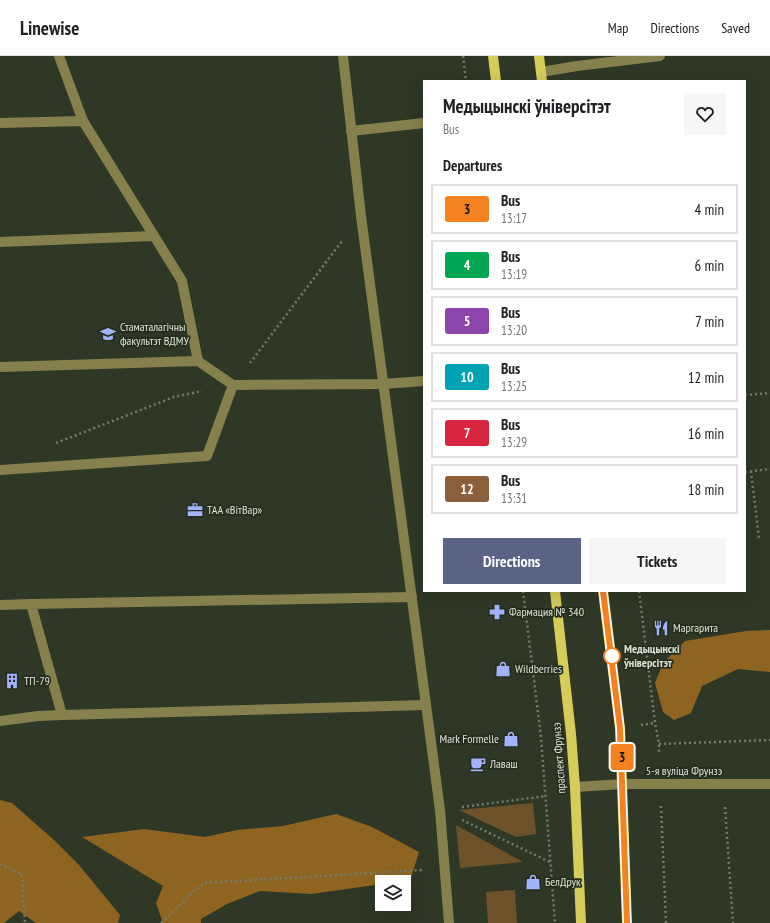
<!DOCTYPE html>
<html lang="en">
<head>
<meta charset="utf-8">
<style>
	body { margin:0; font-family:"PT Sans Narrow",sans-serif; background:#f6f6f6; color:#202124; height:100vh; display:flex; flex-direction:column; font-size:15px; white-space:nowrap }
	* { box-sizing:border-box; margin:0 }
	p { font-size:13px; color:#757577 }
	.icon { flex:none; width:22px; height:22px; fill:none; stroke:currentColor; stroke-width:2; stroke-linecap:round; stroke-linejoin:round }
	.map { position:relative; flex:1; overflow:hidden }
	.panel { position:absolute; left:423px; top:24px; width:323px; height:512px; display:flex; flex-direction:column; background:#fff; border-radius:0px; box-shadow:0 4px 16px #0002 }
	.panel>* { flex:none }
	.badge { padding:0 8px; border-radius:3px; font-size:14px; line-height:26px }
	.fabs { position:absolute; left:375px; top:819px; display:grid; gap:8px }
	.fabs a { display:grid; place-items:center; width:36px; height:36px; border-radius:0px; background:#fff; box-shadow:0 4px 16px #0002; font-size:20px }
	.map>.badge { position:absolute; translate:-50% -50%; box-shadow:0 0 0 2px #fff }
	h2 { padding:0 20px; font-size:15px; line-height:36px }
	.round { display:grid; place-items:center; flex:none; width:42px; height:42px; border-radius:0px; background:#f6f6f6 }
	.summary { display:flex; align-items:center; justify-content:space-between; height:68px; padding:0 20px }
	h1 { font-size:19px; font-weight:700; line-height:30px }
	.button { display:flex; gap:8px; margin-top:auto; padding:8px 20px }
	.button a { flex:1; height:46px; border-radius:0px; background:#5a6386; color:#fff; font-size:16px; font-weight:700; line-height:46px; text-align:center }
	.button a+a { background:#f6f6f6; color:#202124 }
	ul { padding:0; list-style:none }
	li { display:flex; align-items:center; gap:12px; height:50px; margin:0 8px 6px; padding:0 12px; border:2px solid #e0e0e0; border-radius:0px }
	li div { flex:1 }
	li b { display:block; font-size:15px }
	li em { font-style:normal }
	li .badge { min-width:44px; font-weight:700; text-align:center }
	header { display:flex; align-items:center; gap:24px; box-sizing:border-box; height:56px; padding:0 20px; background:#fff; border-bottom:1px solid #e0e0e0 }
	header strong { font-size:19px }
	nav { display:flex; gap:22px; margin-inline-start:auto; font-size:14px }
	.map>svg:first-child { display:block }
	.green { fill:#6d5129 }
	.forest { fill:#8e6420 }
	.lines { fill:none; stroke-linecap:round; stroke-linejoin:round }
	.path { stroke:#747c6e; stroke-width:2.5; stroke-dasharray:2 3; stroke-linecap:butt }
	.minor { stroke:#86804d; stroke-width:10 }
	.major { stroke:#d7cb5a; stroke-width:10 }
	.line-casing { stroke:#fff; stroke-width:9 }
	.line { stroke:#f58220; stroke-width:6 }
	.stop-dot { fill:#fff; stroke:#f58220; stroke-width:2 }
	.labels { text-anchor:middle; stroke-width:3.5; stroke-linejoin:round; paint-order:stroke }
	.poi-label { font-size:12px; fill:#dce2d7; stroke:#252e1e; text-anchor:start }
	.stop-label { font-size:12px; font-weight:bold; fill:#dce2d7; stroke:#252e1e; text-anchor:start }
	.street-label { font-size:12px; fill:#dce2d7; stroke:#252e1e }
</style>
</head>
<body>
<header>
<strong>Linewise</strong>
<nav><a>Map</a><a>Directions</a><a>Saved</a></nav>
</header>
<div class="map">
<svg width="770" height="867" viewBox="0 0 770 867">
	<rect width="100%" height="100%" fill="#2f3827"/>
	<g class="green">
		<path d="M533,747L536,778L516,781L459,754Z"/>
		<path d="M456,769L523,806L460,812Z"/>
		<path d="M515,834L517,867H488L486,836Z"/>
	</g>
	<g class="forest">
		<path d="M770,574V616L738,613L702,630L691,657L674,664L663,656L655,627L663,607L685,585L746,575Z"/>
		<path d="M0,744L12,747L54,784L79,809L120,859L118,867H36L19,855L4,867H0Z"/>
		<path d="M336,758L372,771L419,796L410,825L382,826V828L311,838L260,835L227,848L201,863V867H163L156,847L163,830L82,781L144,773L205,781L237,774L283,770Z"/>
	</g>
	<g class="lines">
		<g class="path">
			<path d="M463,0L466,25"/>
			<path d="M250,307L342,185"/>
			<path d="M745,339L770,337"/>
			<path d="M56,387L174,341L202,335"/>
			<path d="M751,415L759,483"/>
			<path d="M745,416L770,413"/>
			<path d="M523,535L541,681L555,867"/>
			<path d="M639,535L655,667L659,688V698"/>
			<path d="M641,669L655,667"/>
			<path d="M659,688L770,684"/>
			<path d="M661,750L666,867"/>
			<path d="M462,751L546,740"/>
			<path d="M725,751L733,867"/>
			<path d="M462,764L550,806"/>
			<path d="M0,808L22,818L25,867"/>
			<path d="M161,867L203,827L422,814"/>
		</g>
		<g class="minor">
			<path d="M59,0L83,65"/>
			<path d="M343,0L361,160L440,754L449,867"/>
			<path d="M541,16L577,10L660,0"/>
			<path d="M0,67L83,65L182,225L198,305"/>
			<path d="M351,75L424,67"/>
			<path d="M0,186L154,180"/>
			<path d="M0,311L198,305L233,329L383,328L424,325"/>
			<path d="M0,414L207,400L233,329"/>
			<path d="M412,541L31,548L62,659L426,649"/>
			<path d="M0,549L31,548"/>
			<path d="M0,665L38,660L62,659"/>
			<path d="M575,731L623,728H770"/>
		</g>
		<g class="major">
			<path d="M493,0L496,25"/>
			<path d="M539,0L542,25"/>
			<path d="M555,535L571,678L575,731L581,867"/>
			<path d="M603,535L620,672L627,867"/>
		</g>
	</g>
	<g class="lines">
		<defs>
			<path id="line" d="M603,535L620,672L627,867"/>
		</defs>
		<use href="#line" class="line-casing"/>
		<use href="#line" class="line"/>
	</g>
	<defs>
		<symbol id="university-bare" viewBox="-9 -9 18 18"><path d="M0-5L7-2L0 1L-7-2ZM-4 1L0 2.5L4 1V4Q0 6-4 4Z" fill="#a1b3fd" stroke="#252e1e" stroke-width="2.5" paint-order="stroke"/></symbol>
		<symbol id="office-bare" viewBox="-9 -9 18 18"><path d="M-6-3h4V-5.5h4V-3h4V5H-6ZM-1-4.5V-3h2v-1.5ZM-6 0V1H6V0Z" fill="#a1b3fd" stroke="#252e1e" stroke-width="2.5" paint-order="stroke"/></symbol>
		<symbol id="pharmacy-bare" viewBox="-9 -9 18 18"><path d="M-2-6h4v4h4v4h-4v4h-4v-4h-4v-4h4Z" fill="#a1b3fd" stroke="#252e1e" stroke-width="2.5" paint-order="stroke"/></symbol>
		<symbol id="restaurant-bare" viewBox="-9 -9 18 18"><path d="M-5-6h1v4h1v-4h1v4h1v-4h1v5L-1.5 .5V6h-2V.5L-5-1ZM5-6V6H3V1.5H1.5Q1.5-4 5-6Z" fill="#a1b3fd" stroke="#252e1e" stroke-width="2.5" paint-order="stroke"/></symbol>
		<symbol id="shop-bare" viewBox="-9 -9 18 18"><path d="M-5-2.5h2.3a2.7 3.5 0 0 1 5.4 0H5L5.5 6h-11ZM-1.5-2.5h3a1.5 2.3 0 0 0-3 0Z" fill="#a1b3fd" stroke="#252e1e" stroke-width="2.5" paint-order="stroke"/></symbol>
		<symbol id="building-bare" viewBox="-9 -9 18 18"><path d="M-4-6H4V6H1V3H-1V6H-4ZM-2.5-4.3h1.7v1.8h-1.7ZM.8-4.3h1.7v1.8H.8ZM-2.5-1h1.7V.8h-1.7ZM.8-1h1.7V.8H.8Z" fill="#a1b3fd" stroke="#252e1e" stroke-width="2.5" paint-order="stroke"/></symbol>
		<symbol id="cafe-bare" viewBox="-9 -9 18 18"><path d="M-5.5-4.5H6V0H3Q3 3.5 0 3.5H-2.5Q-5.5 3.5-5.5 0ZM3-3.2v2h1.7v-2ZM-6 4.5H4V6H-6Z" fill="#a1b3fd" stroke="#252e1e" stroke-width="2.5" paint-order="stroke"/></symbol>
	</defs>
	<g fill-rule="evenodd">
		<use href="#university-bare" x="97" y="267" width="22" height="22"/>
		<use href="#office-bare" x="184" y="443" width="22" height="22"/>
		<use href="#pharmacy-bare" x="486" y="545" width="22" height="22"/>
		<use href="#restaurant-bare" x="650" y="561" width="22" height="22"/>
		<use href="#shop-bare" x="492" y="602" width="22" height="22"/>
		<use href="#building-bare" x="1" y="614" width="22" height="22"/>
		<use href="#shop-bare" x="500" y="672" width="22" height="22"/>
		<use href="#cafe-bare" x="467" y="697" width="22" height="22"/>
		<use href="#shop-bare" x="522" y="815" width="22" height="22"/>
	</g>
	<circle class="stop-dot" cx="612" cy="600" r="8"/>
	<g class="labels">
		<g class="poi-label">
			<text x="120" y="275">Стаматалагічны<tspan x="120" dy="14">факультэт ВДМУ</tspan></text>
			<text x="207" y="458">ТАА «ВітВар»</text>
			<text x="509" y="560">Фармация № 340</text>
			<text x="673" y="576">Маргарита</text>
			<text x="515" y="617">Wildberries</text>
			<text x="24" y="629">ТП-79</text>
			<text x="499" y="687" text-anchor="end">Mark Formelle</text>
			<text x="490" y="712">Лаваш</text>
			<text x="545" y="830">БелДрук</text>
		</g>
		<g class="stop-label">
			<text x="624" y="597">Медыцынскі<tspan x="624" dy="14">ўніверсітэт</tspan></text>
		</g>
		<g class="street-label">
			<text transform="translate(559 702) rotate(-94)" y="4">праспект Фрунзэ</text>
			<text x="684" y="719">5-я вуліца Фрунзэ</text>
		</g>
	</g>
</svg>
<div class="fabs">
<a><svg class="icon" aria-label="layers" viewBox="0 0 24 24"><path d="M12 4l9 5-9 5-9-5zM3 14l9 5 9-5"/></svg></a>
</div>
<b class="badge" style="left:622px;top:701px;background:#f58220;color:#111">3</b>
<section class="panel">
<div class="summary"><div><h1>Медыцынскі ўніверсітэт</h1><p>Bus</p></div><a class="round"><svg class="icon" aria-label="heart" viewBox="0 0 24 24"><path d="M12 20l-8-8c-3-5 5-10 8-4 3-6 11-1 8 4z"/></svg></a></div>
<h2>Departures</h2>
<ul>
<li><span class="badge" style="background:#f58220;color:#111">3</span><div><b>Bus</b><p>13:17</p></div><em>4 min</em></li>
<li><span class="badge" style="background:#00a651;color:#fff">4</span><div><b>Bus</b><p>13:19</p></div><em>6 min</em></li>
<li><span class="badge" style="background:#8e44ad;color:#fff">5</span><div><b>Bus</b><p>13:20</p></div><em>7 min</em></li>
<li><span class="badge" style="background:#00a3b4;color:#fff">10</span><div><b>Bus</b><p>13:25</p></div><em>12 min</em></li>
<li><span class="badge" style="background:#d7263d;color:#fff">7</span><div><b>Bus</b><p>13:29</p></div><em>16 min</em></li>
<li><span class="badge" style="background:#8b5e3c;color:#fff">12</span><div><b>Bus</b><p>13:31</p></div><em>18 min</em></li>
</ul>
<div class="button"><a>Directions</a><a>Tickets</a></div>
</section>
</div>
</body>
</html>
